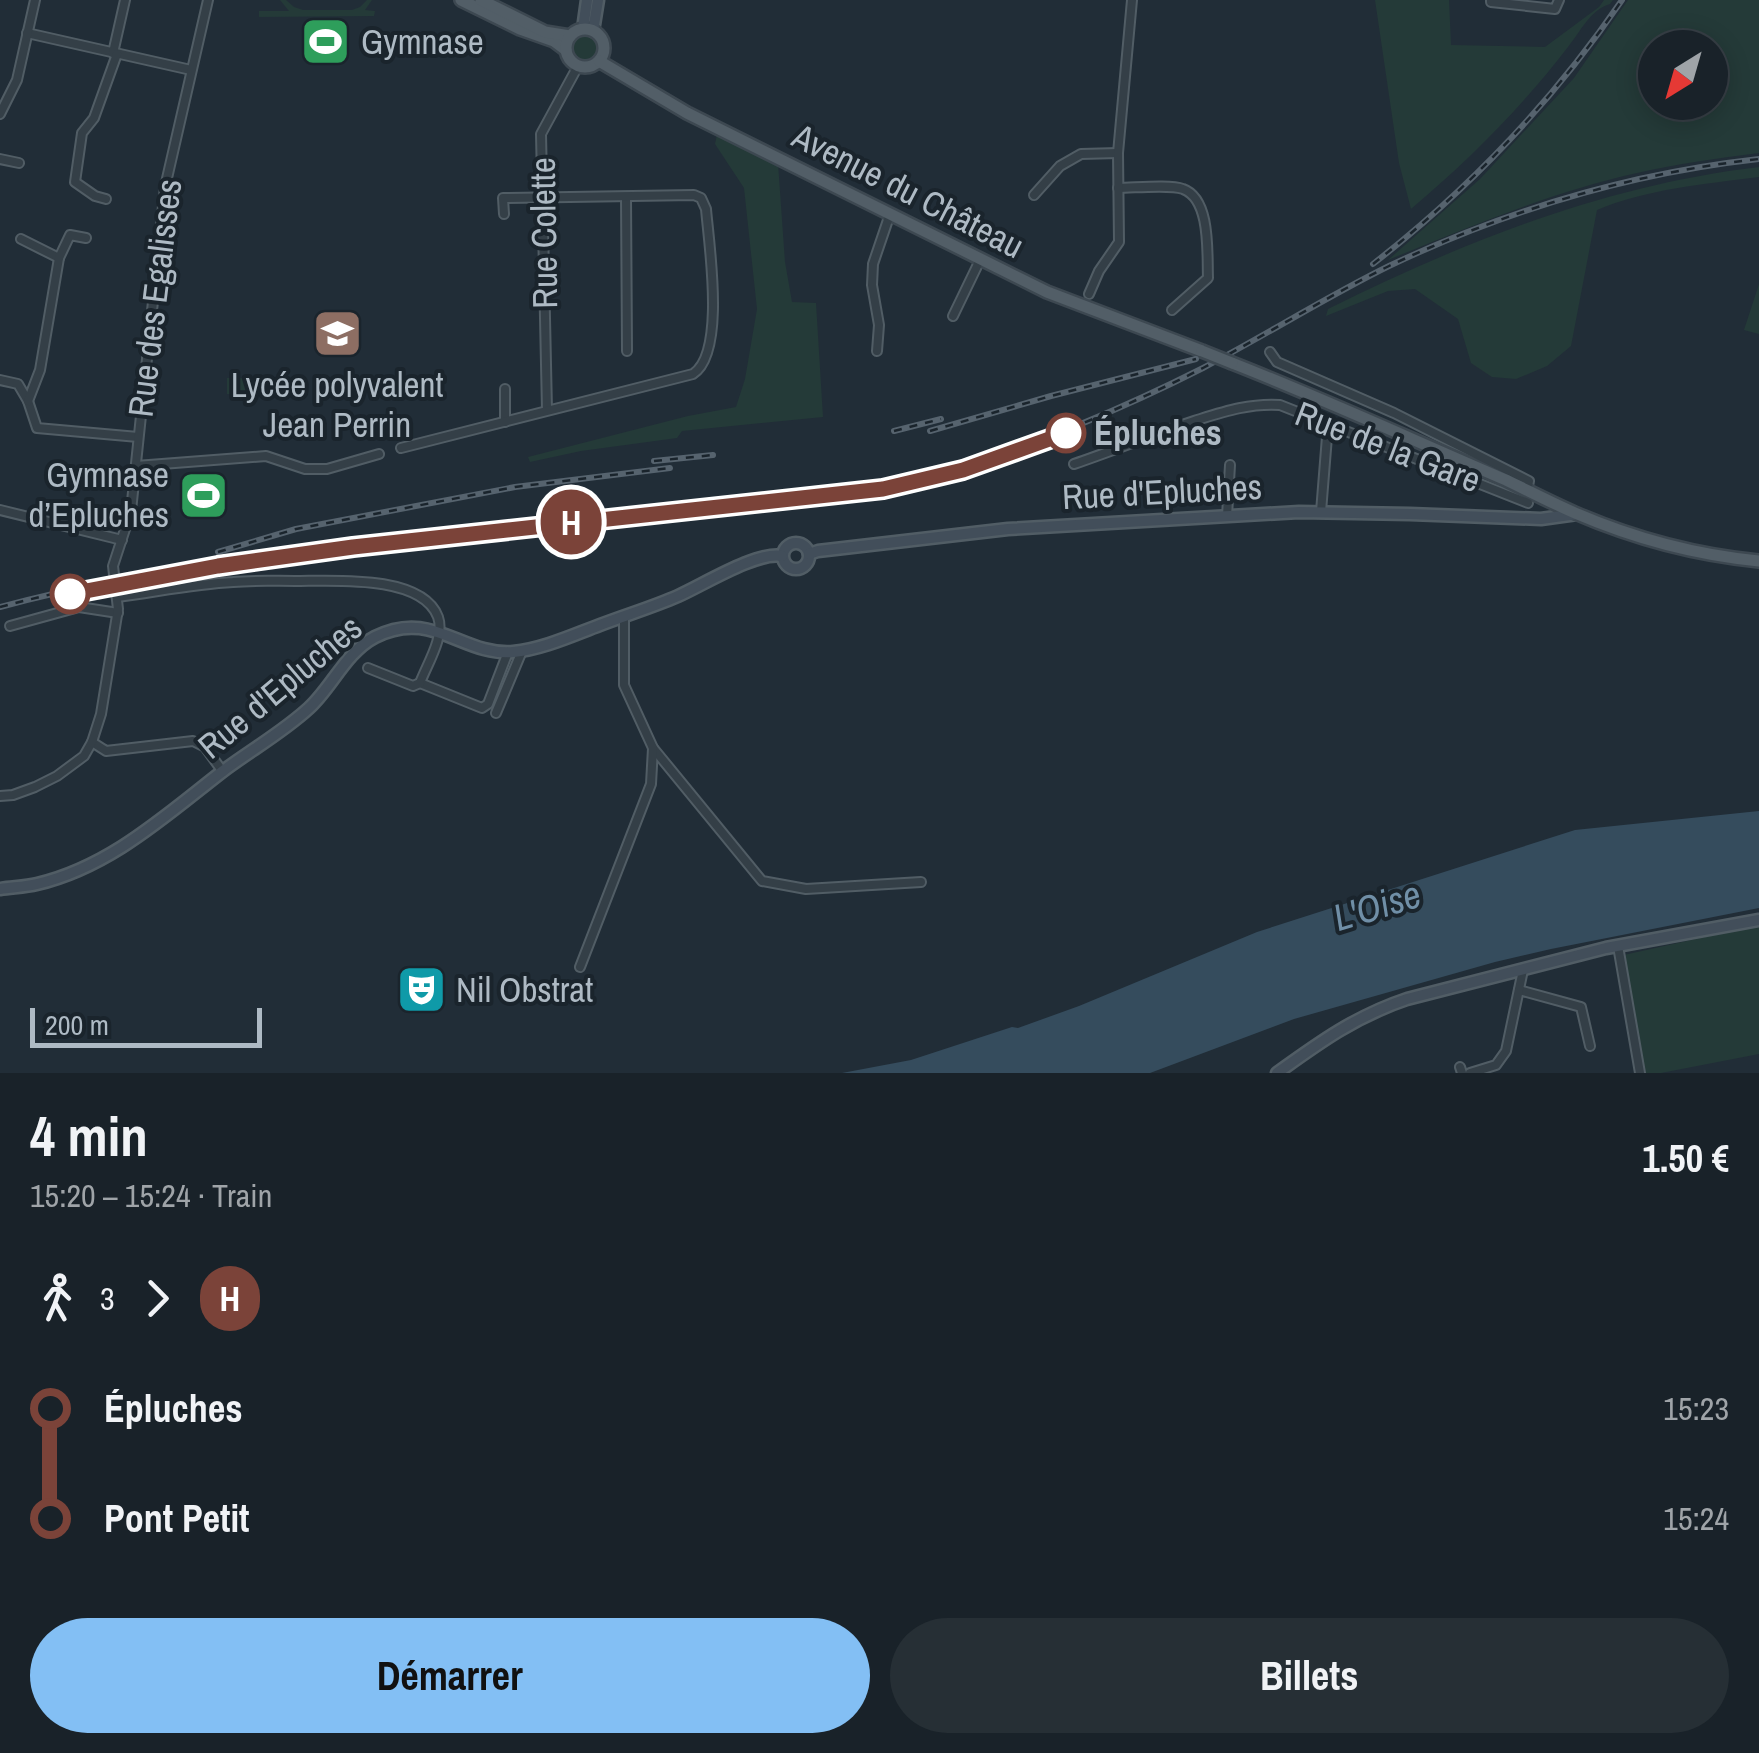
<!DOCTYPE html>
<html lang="fr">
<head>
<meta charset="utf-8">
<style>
	body { margin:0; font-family:"Archivo Narrow",sans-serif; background:#262f35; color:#f1f3f6; height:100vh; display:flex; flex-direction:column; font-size:38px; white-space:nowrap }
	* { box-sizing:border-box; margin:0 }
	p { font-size:32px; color:#9fa4a8 }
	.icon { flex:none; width:55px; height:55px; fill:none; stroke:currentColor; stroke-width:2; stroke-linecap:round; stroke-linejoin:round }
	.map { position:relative; height:1073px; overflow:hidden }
	.sheet { display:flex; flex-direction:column; background:#192229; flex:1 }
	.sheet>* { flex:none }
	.badge { padding:0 20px; border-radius:32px; font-size:35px; line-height:65px }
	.needle { width:65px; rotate:217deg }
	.controls { position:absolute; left:1638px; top:30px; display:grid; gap:20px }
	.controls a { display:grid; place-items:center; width:90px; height:90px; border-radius:50%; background:#192229; box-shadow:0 5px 25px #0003,0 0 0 2px #373f46; font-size:50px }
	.scale { position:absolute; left:30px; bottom:25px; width:232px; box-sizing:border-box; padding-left:10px; border:5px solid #aebac4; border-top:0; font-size:28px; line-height:35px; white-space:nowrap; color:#aebac4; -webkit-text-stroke:8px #1a242c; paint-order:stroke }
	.map>.badge { position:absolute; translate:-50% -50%; box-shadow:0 0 0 5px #fff }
	.legs { display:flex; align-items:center; gap:15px; height:110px; padding:0 30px; font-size:32px }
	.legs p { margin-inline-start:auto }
	.summary { display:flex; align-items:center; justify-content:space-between; height:170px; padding:0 30px }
	h1 { font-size:55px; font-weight:800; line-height:75px }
	.button { display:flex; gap:20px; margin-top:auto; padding:20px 30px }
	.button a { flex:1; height:115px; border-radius:60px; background:#83bff4; color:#111; font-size:40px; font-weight:800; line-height:115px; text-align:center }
	.button a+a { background:#262f35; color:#f1f3f6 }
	ul { padding:0 30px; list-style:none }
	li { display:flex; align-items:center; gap:35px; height:110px; font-size:38px }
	li i { display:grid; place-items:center; width:15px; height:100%; margin:0 12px; background:currentColor }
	li i::after { content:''; width:25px; height:25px; margin:-12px; border:8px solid; border-radius:50%; background:#192229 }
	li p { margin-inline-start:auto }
	li:first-child i { background:linear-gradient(#0000 50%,currentColor 0) }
	li:last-child i { background:linear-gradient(currentColor 50%,#0000 0) }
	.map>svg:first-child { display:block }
	.green { fill:#243a38; fill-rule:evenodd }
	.water { fill:#354c5d }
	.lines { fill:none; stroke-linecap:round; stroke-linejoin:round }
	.street-casing { stroke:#515d65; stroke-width:12 }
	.secondary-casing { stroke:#515d65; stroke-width:15 }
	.primary-casing { stroke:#3d4851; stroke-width:16 }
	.street { stroke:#343f47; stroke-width:8 }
	.secondary { stroke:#424e5a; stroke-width:10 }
	.primary { stroke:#525e67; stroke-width:11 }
	.rail-casing { stroke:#56636e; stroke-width:6 }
	.rail { stroke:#1a242c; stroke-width:2.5; stroke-dasharray:8; stroke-linecap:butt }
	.primary-bridge-casing { stroke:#3d4851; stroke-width:16; stroke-linecap:butt }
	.primary-bridge { stroke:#525e67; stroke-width:11 }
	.line-1-casing { stroke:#fff; stroke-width:22 }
	.line-1 { stroke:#7b4339; stroke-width:15 }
	.stop-1-dot { fill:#fff; stroke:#7b4339; stroke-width:5 }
	.labels { text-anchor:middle; stroke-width:8; stroke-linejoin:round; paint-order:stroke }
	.poi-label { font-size:35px; fill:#aebac4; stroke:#1a242c; text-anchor:start }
	.street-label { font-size:35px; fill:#aebac4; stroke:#1a242c }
	.stop-label { font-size:35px; font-weight:bold; fill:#aebac4; stroke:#1a242c; text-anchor:start }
	.water-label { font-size:38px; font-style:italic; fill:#708fa7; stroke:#1a242c }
</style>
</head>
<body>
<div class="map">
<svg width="1759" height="1073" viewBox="0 0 1759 1073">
	<rect width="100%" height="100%" fill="#212d37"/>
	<g class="green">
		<path d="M280,0H286L294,7L303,10H352L360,7L367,0H372L365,10L375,11L374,16L259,17V11H289Z"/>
		<path d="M1375,0H1449L1451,45L1545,47L1599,7L1604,0H1613L1610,4C1591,9 1580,32 1568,47C1522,107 1468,161 1411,209L1399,163Z"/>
		<path d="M1628,0H1759V153C1718,158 1677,164 1637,173C1551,192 1469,227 1388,260L1480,179L1574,78ZM1655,48H1710V102H1655Z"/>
		<circle cx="585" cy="49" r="14"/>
		<path d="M717,135L778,163L785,262L792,302L816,303L823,417L682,431L677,438L581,451L530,462L528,457L688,416L736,407L745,379L757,309L744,188L715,144Z"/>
		<path d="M1759,167V177C1705,184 1647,189 1597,210L1571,346L1547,366L1516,379L1492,377L1471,363L1458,319L1415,289L1388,291L1326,316L1328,309C1465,241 1606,185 1759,167Z"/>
		<path d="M1759,284V334L1744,330Z"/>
		<rect x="227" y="378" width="30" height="16"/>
		<path d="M1759,925V1054L1661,1073H1643L1624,955Z"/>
	</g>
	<path class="water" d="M1759,811V908L1551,949L1495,962L1294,1019L1150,1073H842L911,1060L1012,1027L1018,1028L1079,1006L1257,932L1575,830Z"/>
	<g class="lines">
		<defs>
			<g id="street">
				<path d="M1491,0V2L1555,9L1559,0"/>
				<path d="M27,33L191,70"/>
				<path d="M113,53L125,0"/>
				<path d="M0,114L17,80L35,0"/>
				<path d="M0,159L19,163"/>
				<path d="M1118,188C1134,188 1170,184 1183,189C1211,199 1207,253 1208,278L1172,310"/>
				<path d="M1034,195L1060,166L1081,154L1118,153"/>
				<path d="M626,197L627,351"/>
				<path d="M106,199L95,196L75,182L82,133L94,118L117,54"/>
				<path d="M21,239L59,258"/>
				<path d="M1089,294L1099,271L1119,242L1118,153L1132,0"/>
				<path d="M953,316L981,258"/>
				<path d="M877,351L879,325L872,285L873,264L890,214"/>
				<path d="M1270,352L1277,362L1394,413L1529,481L1527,491"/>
				<path d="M0,380L18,384L28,401L37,428L138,437"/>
				<path d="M28,401L40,370L59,258L70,235L86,238"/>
				<path d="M547,410L541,134L578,66"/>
				<path d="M505,422V389"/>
				<path d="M401,448L693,374C726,353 709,245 706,209L701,198L694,195L503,198L504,214"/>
				<path d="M1074,464C1115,450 1154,434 1194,421C1223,412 1249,403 1280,405L1528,503"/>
				<path d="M136,466L266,456L305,469H327L379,454"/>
				<path d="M0,510L122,540"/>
				<path d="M1321,512L1328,424"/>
				<path d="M1227,516L1230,465"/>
				<path d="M117,597C156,592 194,584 233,582C253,580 274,581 295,581C331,581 422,574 438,617C445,637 427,664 420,683L482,708L488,704L508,652"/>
				<path d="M10,626L79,607L118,613"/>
				<path d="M368,668L413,686L420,683"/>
				<path d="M496,713L522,651"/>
				<path d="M92,742L106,751L193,741L205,747L223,772"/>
				<path d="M653,748L762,881L806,889L921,882"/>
				<path d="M0,796L13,795L35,787L57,776L84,756L92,742L101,714L118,609L113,566L131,511L165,187L208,0"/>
				<path d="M1618,946L1640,1073"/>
				<path d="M580,967L651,784L653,748L624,685V616"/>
				<path d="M1519,990L1581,1007L1590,1046"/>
				<path d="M1460,1067L1462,1073"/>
				<path d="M1470,1073L1496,1065L1506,1051L1523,970"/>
			</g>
			<g id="secondary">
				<path d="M583,29L587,0"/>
				<path d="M593,31L598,0"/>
				<circle cx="796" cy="556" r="13"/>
				<path d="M809,554L818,551L1008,529L1299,512L1410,514L1541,519L1577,514"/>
				<path d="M0,889C12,887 25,887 37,884C110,867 166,815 223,771C251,750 283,732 309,708C332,687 346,652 375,637C432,608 462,656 513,652C543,649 573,635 600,625C626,615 653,607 678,596C703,585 757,551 782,556"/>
				<path d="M1277,1073C1320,1042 1356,1016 1407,999L1606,948L1759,920"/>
			</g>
			<g id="primary">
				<path d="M461,0L520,29L554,41L566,50"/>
				<path d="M481,0L545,32L570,36"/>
				<circle cx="585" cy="48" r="19"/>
				<path d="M599,61L687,113L1047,292L1202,351"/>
				<path d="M1232,363C1324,399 1415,441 1506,480C1529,491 1552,503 1575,513C1633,538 1696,555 1759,561"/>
			</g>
		</defs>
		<use href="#street" class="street-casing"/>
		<use href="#secondary" class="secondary-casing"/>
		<use href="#primary" class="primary-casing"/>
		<use href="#street" class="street"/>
		<use href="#secondary" class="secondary"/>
		<use href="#primary" class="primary"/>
		<defs>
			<g id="rail">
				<path d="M1373,264C1469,189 1553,101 1622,0"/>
				<path d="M894,431L941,419"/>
				<path d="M930,431L1051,396L1196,359"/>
				<path d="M654,461L713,455"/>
				<path d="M218,552L296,529L515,487L670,468"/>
				<path d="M0,607C205,553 418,534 628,512C735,501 852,497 956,468C1037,445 1128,406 1203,368C1266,335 1326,297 1389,266C1505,211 1632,173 1759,159"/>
			</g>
		</defs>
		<use href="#rail" class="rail-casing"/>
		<use href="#rail" class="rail"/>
		<defs>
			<path id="primary-bridge" d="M1202,351L1232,363"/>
		</defs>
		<use href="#primary-bridge" class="primary-bridge-casing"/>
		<use href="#primary-bridge" class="primary-bridge"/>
	</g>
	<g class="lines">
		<defs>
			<path id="line-1" d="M70,594L218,566L353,547L883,489L963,470L1066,433"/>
		</defs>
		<use href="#line-1" class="line-1-casing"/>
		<use href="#line-1" class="line-1"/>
	</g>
	<defs>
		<symbol id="stadium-square" viewBox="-11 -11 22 22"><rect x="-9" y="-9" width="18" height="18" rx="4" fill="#2e9e5b" stroke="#1a242c"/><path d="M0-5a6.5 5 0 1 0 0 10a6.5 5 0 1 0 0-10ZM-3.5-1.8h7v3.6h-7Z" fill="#fff"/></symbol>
		<symbol id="school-square" viewBox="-11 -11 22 22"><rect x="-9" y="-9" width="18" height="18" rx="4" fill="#8d6e63" stroke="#1a242c"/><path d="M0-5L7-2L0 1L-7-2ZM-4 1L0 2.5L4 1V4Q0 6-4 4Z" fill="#fff"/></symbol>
		<symbol id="theatre-square" viewBox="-11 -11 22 22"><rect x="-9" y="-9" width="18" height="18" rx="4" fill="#0f9aa8" stroke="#1a242c"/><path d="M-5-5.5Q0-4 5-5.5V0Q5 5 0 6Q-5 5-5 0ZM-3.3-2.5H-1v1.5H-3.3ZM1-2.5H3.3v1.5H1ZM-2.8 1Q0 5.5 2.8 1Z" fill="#fff"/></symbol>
	</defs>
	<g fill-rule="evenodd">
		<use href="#stadium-square" x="298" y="14" width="55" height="55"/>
		<use href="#school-square" x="310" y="306" width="55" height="55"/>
		<use href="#stadium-square" x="176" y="468" width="55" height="55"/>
		<use href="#theatre-square" x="394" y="962" width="55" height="55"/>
	</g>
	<g class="stop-1-dot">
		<circle cx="1066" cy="433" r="18"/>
		<circle cx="70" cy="594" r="18"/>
	</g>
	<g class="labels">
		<g class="poi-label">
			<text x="361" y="54">Gymnase</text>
			<text x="337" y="397" text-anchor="middle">Lycée polyvalent<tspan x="337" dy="40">Jean Perrin</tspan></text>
			<text x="169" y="487" text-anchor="end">Gymnase<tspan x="169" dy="40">d’Epluches</tspan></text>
			<text x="456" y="1002">Nil Obstrat</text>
		</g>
		<g class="street-label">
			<text transform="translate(908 191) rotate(27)" y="12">Avenue du Château</text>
			<text transform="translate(544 233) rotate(-91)" y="12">Rue Colette</text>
			<text transform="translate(155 298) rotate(-83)" y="12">Rue des Egalisses</text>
			<text transform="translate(1388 447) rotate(21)" y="12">Rue de la Gare</text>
			<text transform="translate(1162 492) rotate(-3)" y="12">Rue d'Epluches</text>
			<text transform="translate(280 687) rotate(-40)" y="12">Rue d'Epluches</text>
		</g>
		<g class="stop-label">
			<text x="1094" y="445">Épluches</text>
		</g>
		<g class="water-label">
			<text transform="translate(1377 906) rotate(-17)" y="13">L'Oise</text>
		</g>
	</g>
</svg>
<div class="controls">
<a><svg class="needle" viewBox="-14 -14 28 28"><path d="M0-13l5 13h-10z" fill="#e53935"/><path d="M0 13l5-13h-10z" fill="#9fa4a8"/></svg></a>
</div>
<div class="scale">200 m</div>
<b class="badge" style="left:571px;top:522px;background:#7b4339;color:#fff">H</b>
</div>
<section class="sheet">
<div class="summary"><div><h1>4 min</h1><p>15:20 – 15:24 · Train</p></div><b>1.50 €</b></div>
<div class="legs"><svg class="icon" aria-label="walk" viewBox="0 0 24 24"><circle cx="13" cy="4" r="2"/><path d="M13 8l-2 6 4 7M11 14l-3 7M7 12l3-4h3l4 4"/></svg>3<svg class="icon" aria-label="forward" viewBox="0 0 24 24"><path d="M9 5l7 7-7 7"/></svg><b class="badge" style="background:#7b4339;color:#fff">H</b></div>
<ul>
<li><i style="color:#7b4339"></i><b>Épluches</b><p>15:23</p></li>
<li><i style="color:#7b4339"></i><b>Pont Petit</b><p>15:24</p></li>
</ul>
<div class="button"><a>Démarrer</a><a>Billets</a></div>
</section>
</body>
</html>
